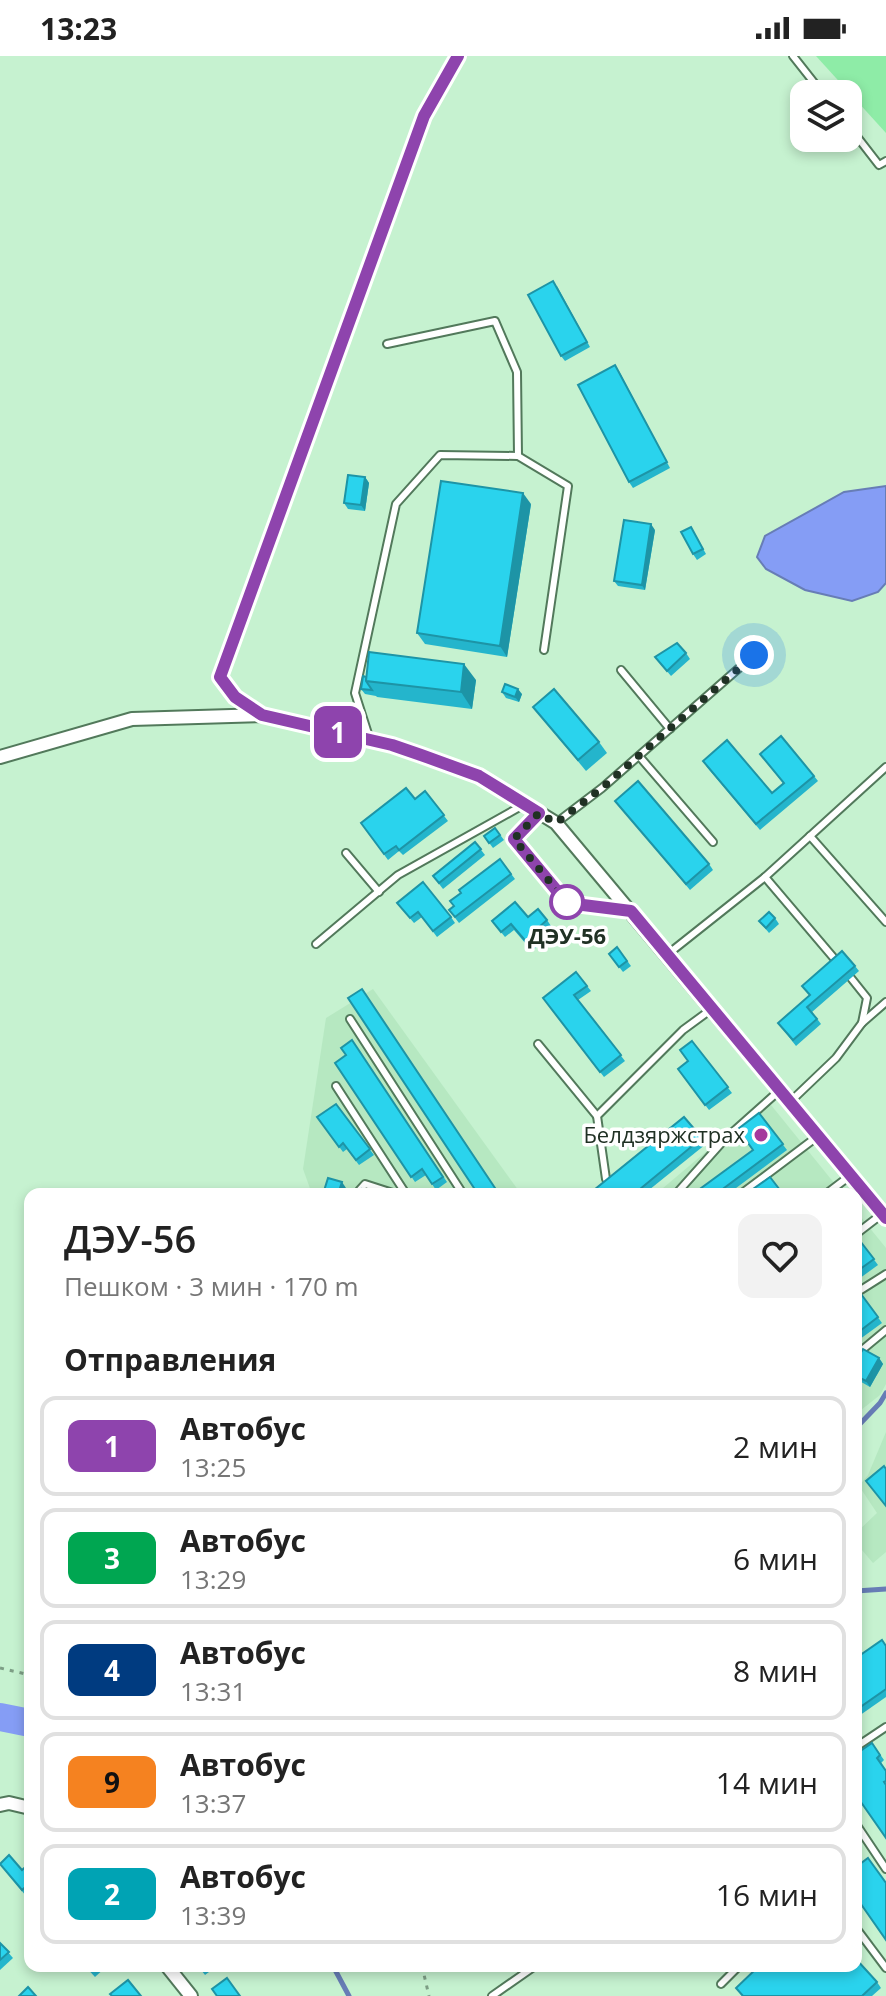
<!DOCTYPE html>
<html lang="ru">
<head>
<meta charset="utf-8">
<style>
	body { margin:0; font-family:"Open Sans",sans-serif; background:#f2f2f2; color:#222; height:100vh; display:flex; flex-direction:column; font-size:30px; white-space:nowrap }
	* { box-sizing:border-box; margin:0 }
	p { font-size:26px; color:#767676 }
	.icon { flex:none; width:44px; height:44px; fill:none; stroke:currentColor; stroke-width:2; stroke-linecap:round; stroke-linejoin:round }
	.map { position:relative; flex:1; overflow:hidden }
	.drawer { position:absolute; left:24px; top:1132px; width:838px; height:784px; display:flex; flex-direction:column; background:#fff; border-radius:16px; box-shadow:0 4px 12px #0003 }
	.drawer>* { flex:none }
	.badge { padding:0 16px; border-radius:12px; font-size:28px; line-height:52px }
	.controls { position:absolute; left:790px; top:24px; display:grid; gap:16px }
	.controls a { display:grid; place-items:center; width:72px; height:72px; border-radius:16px; background:#fff; box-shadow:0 4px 12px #0003; font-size:40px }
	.you { position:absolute; width:40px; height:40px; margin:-20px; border:6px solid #fff; border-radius:50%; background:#1a73e8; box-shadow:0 0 0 12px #1a73e833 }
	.map>.badge { position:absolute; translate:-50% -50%; box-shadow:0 0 0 4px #fff }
	h2 { padding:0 40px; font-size:30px; line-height:72px }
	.round { display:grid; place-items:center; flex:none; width:84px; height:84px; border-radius:16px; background:#f2f2f2 }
	.headline { display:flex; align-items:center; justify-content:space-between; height:136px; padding:0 40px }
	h1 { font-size:38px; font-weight:600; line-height:60px }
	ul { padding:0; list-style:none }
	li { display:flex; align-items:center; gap:24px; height:100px; margin:0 16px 12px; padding:0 24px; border:4px solid #e0e0e0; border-radius:16px }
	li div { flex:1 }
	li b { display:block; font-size:30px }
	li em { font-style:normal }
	li .badge { min-width:88px; font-weight:700; text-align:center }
	.status { display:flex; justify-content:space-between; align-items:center; height:56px; padding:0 40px; background:#fff; direction:ltr }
	.status svg { height:22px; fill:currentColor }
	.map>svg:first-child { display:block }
	.built { fill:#b6e8c1 }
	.green { fill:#8eeca7 }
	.water { fill:#859df5; stroke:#677db6; stroke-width:2 }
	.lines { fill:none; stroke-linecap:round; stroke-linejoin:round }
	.stream { stroke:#677db6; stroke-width:5 }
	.river { stroke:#859df5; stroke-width:28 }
	.lane-casing { stroke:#52795b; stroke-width:10 }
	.street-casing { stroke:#52795b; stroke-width:16 }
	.path { stroke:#7d9e85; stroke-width:3; stroke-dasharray:4 6; stroke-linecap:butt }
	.lane { stroke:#fff; stroke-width:6 }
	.street { stroke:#fff; stroke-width:12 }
	.wall { fill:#24b5cc }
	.shaded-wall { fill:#1d94a6 }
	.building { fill:#2ad3ed; stroke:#1d94a6; stroke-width:2 }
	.line-casing { stroke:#fff; stroke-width:18 }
	.line { stroke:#8e44ad; stroke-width:12 }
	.walk { stroke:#203124; stroke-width:8; stroke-dasharray:0 14.4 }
	.stop-dot { fill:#fff; stroke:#8e44ad; stroke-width:4 }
	.poi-dot { fill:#a53a9c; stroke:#fff; stroke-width:3 }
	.labels { text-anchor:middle; stroke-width:7; stroke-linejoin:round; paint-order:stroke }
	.stop-label { font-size:22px; font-weight:bold; fill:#203124; stroke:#fff }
	.poi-label { font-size:22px; fill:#203124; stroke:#fff; text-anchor:end }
</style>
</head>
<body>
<div class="status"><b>13:23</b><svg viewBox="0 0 49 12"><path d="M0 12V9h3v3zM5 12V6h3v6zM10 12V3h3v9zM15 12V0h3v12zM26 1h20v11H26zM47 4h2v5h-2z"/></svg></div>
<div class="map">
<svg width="886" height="1940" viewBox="0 0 886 1940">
	<rect width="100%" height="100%" fill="#c6f2d0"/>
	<g class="built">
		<path d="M373,933L521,1138H312L303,1113L326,962Z"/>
		<path d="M767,1044L843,1138H656Z"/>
		<path d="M856,1155L886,1192V1328L880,1339L856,1358Z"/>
		<path d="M886,1376V1496L873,1507L856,1487V1477L877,1457L859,1430L868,1419Z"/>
	</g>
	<path class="green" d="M817,0H886V77L816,0Z"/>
	<path class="water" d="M886,430V527L878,536L852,545L805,534L766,513L757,501L765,480L844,436Z"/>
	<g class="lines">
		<g class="stream">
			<path d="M856,1372L880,1347L886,1337"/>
			<path d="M856,1535L886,1533"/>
			<path d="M333,1910L349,1940"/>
		</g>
		<path class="river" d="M0,1661L30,1667"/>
		<defs>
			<g id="lane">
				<path d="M793,0L823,38"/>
				<path d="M848,69L879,109L886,105"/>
				<path d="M387,288L495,265L517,316L518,400"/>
				<path d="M621,614L670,673"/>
				<path d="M259,657L235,641L220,621L424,60L458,0"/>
				<path d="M370,684L355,637L396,448L440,399L518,400L568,430L544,594"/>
				<path d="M639,700L713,786"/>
				<path d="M539,757L514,783L567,847L628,855"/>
				<path d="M556,767L602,732L754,599"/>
				<path d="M810,780L886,866"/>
				<path d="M346,797L379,836"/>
				<path d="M765,821L838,907"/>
				<path d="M316,888L398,819L525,748"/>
				<path d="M668,898L765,821L886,711"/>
				<path d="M350,963L463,1138"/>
				<path d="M862,967L886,946"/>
				<path d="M538,988L597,1060"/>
				<path d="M336,1030L406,1138"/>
				<path d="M791,1045L836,1002L862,967L867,942L851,922"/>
				<path d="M606,1123L597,1060L683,974L713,952"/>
				<path d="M356,1138L365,1128L396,1138"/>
				<path d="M676,1138L725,1083L781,1033"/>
				<path d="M741,1138L818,1080"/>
				<path d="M826,1138L851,1119"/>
				<path d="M856,1178L882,1158"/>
				<path d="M856,1237L886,1218"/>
				<path d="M856,1299L886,1274"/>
				<path d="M856,1691L886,1671"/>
				<path d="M856,1768L886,1813"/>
				<path d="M856,1872L886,1912"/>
				<path d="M721,1928L739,1910"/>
				<path d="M492,1940L535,1910"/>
			</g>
			<g id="street">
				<path d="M0,701L132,663L262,659L392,689L479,720L556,767L886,1162"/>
				<path d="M0,1749L9,1747L30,1752"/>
				<path d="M167,1910L191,1940"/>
			</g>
		</defs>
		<use href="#lane" class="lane-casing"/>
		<use href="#street" class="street-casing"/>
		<g class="path">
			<path d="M0,1612L30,1619"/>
			<path d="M422,1910L429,1940"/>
		</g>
		<use href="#lane" class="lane"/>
		<use href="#street" class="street"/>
	</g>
	<g class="wall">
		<path d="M557,230L590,291L565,305L561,300Z"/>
		<path d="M619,315L670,412L633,432L629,426Z"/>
		<path d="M365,421L369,427L365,455L348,453L344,447Z"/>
		<path d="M531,448L507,601L425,588L417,577Z"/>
		<path d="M691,471L706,498L697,504L693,498Z"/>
		<path d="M655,474L645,534L618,530L614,525Z"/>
		<path d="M686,597L690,603L671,620L655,601Z"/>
		<path d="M363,620L476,624L472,653L377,641L376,640L365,638L361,633Z"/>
		<path d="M502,636L522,638L519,646L506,642Z"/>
		<path d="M533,651L599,686L607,697L586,715Z"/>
		<path d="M760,698L814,720L818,725L760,774L706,710L772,737L783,727Z"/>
		<path d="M425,735L448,765L403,799L399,795L388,804L361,767L415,743Z"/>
		<path d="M615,745L709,808L713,814L690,834Z"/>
		<path d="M495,772L504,784L493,792L484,780Z"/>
		<path d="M475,786L485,799L443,833L433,820Z"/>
		<path d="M500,803L515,823L459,867L449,854L454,850L461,837Z"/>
		<path d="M397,847L451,861L455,867L437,881L422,861L414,867Z"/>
		<path d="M528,861L547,864L551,870L542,877L546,883L532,895L514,874L505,881L492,865Z"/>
		<path d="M775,862L779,868L769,877L759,865Z"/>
		<path d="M617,891L631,910L623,916L609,898Z"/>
		<path d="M855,910L859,915L812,956L821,968L796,990L778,967L810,940L802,930Z"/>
		<path d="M576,916L591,935L578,944L625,1005L604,1021L543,942Z"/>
		<path d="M352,984L447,1126L436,1134L426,1119L415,1126L335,1007L346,999Z"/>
		<path d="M692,985L732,1037L709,1054L678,1013L688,1005Z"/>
		<path d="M336,1048L374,1099L359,1109L347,1093L343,1096L317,1061Z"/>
		<path d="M759,1057L787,1094L728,1138H693L753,1094Z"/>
		<path d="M702,1082L706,1088L644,1138H589Z"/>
		<path d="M857,1181L878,1209L856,1225V1182Z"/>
		<path d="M861,1238L882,1267L856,1286V1242Z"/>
		<path d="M879,1302L883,1308L870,1331L856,1323V1305Z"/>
		<path d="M886,1590V1641L856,1662V1602Z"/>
		<path d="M872,1687L884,1704L881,1707L886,1715V1782Z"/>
		<path d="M30,1807V1836L26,1840L0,1808L22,1814Z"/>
		<path d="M0,1887L13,1902L0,1914Z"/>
		<path d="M85,1910H107L95,1921Z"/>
		<path d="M198,1910H217L205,1919Z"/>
		<path d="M877,1926L881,1932L872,1940H742L736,1932Z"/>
	</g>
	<g class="shaded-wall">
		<path d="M365,421L369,427L365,455L361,449Z"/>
		<path d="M523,437L531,448L507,601L500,590Z"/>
		<path d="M651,468L655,474L645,534L642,529Z"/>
		<path d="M464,608L476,624L472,653L461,636Z"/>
		<path d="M518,633L522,638L519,646L515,641Z"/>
		<path d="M342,1126L346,1132L344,1138H338Z"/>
		<path d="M879,1302L883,1308L870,1331L866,1325Z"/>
	</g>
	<g class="building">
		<path d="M553,225L587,286L561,300L528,239Z"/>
		<path d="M615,309L667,406L629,426L578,329Z"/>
		<path d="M348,419L365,421L361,449L344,447Z"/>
		<path d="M441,425L523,437L500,590L417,577Z"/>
		<path d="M624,464L651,468L642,529L614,525Z"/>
		<path d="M691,471L703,493L693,498L681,476Z"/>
		<path d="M677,587L686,597L667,615L655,601Z"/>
		<path d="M369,596L464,608L461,636L366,625Z"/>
		<path d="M363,620L366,621V625L372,634L361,633Z"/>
		<path d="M505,628L518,633L515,641L502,636Z"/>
		<path d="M554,633L599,686L578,704L533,651Z"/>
		<path d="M781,680L814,720L756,768L703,705L727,684L772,737L784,727L760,698Z"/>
		<path d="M638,725L709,808L686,828L615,745Z"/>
		<path d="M406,732L415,743L425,735L444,759L399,794L396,790L384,798L361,767Z"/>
		<path d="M495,772L500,779L489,787L484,780Z"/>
		<path d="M475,786L481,793L439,827L433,820Z"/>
		<path d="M500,803L511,818L455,861L449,854L454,850L450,845L461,837L459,834Z"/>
		<path d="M423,826L451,861L433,875L418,856L410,862L397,847Z"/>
		<path d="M515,846L528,861L538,853L547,864L538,872L543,877L529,889L511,868L501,876L492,865Z"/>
		<path d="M769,856L775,862L766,872L759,865Z"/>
		<path d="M617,891L627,905L619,911L609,898Z"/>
		<path d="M842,895L855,910L807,951L817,963L793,984L778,967L810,939L802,930Z"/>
		<path d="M576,916L587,930L574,939L621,999L600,1016L543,942Z"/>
		<path d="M362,933L499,1138H478L348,942Z"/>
		<path d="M352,984L443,1121L432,1128L422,1113L411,1121L335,1007L346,999L341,992Z"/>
		<path d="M692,985L728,1031L705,1049L678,1013L688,1005L680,994Z"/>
		<path d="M336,1048L370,1093L356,1104L343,1087L339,1091L317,1061Z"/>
		<path d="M759,1057L783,1088L716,1138H693L753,1094L738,1073Z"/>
		<path d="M684,1061L702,1082L634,1138H589Z"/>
		<path d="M770,1121L783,1138H746Z"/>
		<path d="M328,1122L342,1126L338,1138H323Z"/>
		<path d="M362,1133L378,1138H360Z"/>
		<path d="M857,1181L874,1203L856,1216V1182Z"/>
		<path d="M861,1238L878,1261L856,1278V1242Z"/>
		<path d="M863,1293L879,1302L866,1325L856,1320V1305Z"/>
		<path d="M884,1410L886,1413V1450L866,1425Z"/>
		<path d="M882,1584L886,1590V1633L856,1654V1602Z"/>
		<path d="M872,1687L880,1699L877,1702L886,1715V1725L884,1726L886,1729V1782L856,1739V1698Z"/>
		<path d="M9,1799L22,1814L30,1807V1827L22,1834L0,1808Z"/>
		<path d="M868,1802L886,1827V1884L856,1841V1811Z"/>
		<path d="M0,1887L9,1896L0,1904Z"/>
		<path d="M856,1903L877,1926L862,1940H743L736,1932L759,1910H856Z"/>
		<path d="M86,1910H97L91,1915Z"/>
		<path d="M227,1922L240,1940H217L212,1933Z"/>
		<path d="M128,1924L141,1940H112L110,1938Z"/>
		<path d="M28,1931L36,1940H19Z"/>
	</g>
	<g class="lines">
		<defs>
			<path id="line" d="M458,0L424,60L220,621L235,641L262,659L392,689L421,699L479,720L539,757L514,783L567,847L631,855L886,1162"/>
		</defs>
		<use href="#line" class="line-casing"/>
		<use href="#line" class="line"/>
		<path class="walk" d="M567,846L514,783L539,757L556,767L602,732L754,599"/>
	</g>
	<circle class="stop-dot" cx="567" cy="846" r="16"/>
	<circle class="poi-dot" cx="761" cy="1079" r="8"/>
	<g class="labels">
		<g class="stop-label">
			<text x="567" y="888">ДЭУ-56</text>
		</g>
		<g class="poi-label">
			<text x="745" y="1087">Белдзяржстрах</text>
		</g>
	</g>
</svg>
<div class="controls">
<a><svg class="icon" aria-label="layers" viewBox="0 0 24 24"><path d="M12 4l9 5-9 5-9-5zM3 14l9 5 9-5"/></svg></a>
</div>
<div class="you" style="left:754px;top:599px"></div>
<b class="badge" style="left:338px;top:676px;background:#8e44ad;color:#fff">1</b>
<section class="drawer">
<div class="headline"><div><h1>ДЭУ-56</h1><p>Пешком · 3 мин · 170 m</p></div><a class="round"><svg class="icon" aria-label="heart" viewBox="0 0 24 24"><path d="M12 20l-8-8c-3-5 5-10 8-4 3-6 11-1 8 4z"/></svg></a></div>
<h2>Отправления</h2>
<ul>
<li><span class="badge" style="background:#8e44ad;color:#fff">1</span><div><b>Автобус</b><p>13:25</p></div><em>2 мин</em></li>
<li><span class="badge" style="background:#00a651;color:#fff">3</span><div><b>Автобус</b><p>13:29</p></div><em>6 мин</em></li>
<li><span class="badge" style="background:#003b80;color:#fff">4</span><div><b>Автобус</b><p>13:31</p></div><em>8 мин</em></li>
<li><span class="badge" style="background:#f58220;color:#111">9</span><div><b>Автобус</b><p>13:37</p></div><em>14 мин</em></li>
<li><span class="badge" style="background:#00a3b4;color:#fff">2</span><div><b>Автобус</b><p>13:39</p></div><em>16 мин</em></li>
</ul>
</section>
</div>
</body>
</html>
